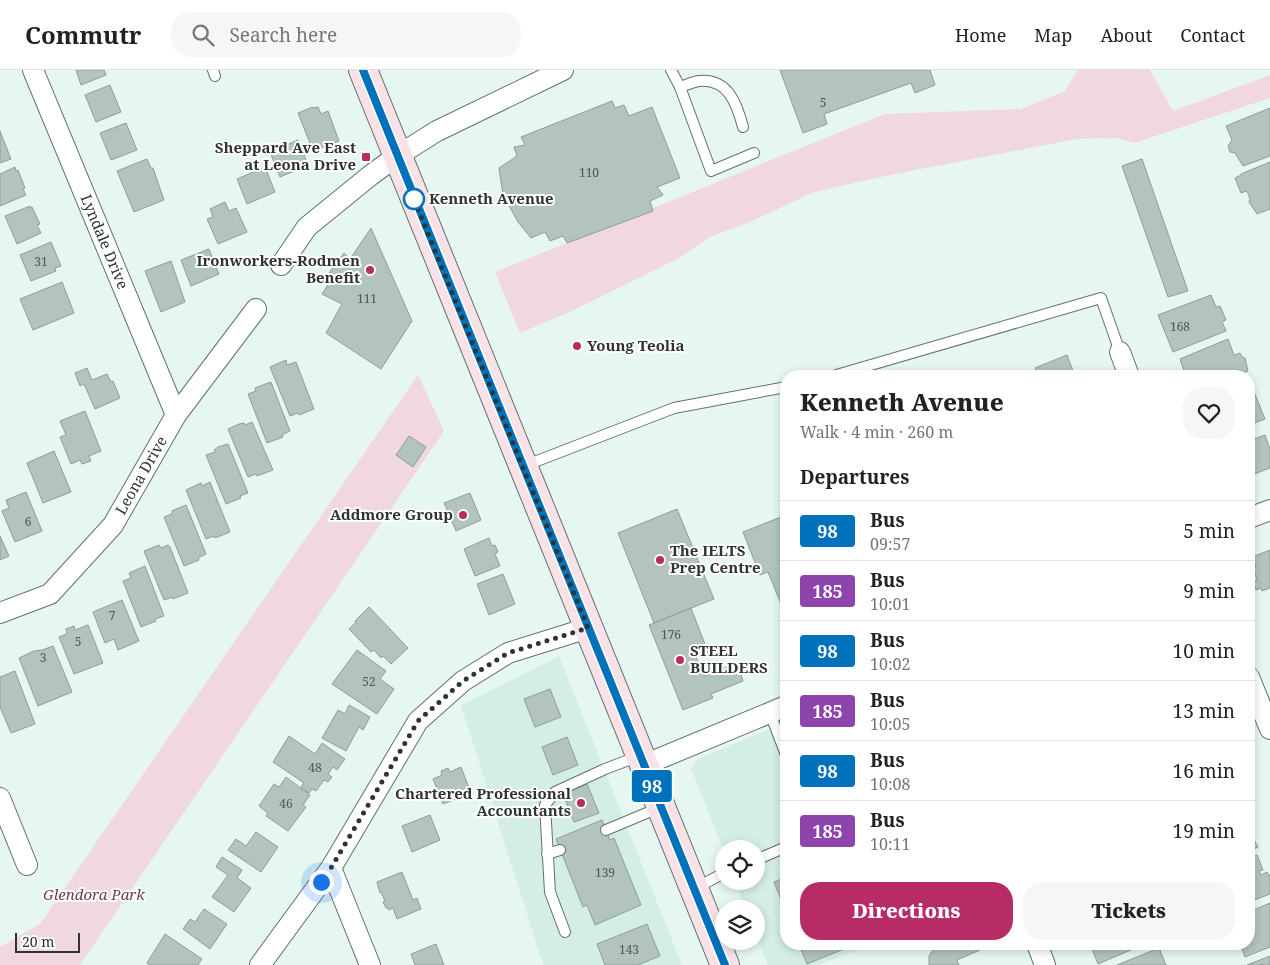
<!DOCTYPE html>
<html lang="en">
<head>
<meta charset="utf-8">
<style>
	body { margin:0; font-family:"Noto Serif",serif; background:#f6f6f6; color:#222; height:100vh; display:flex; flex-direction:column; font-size:19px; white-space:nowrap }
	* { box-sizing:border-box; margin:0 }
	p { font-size:16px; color:#767676 }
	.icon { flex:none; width:28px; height:28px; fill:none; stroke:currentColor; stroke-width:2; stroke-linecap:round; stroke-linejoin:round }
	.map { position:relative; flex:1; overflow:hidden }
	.panel { position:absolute; left:780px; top:300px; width:475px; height:580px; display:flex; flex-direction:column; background:#fff; border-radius:20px; box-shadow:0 2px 8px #0003 }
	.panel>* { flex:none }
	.badge { padding:0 10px; border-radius:4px; font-size:18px; line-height:32px }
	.buttons { position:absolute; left:715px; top:770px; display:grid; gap:10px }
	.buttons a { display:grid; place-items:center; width:50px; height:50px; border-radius:50%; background:#fff; box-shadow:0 2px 8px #0003; font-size:25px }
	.scale { position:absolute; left:15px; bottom:12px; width:65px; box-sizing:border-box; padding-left:5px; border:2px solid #2d3432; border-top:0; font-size:14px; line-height:18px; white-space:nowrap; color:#2d3432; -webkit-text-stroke:4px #fff; paint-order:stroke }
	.you { position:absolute; width:25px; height:25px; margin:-12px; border:4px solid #fff; border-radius:50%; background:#1a73e8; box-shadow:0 0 0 8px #1a73e833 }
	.map>.badge { position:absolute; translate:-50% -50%; box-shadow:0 0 0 2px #fff }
	h2 { padding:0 20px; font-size:19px; line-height:45px }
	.round { display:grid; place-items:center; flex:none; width:52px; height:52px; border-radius:20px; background:#f6f6f6 }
	.summary { display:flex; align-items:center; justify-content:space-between; height:85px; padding:0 20px }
	h1 { font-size:24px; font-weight:800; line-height:38px }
	.cta { display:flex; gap:10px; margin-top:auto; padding:10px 20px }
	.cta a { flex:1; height:58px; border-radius:20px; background:#b72c65; color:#fff; font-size:20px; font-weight:800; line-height:58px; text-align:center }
	.cta a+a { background:#f6f6f6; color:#222 }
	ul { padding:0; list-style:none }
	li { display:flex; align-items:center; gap:15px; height:60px; padding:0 20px; border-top:1px solid #e0e0e0 }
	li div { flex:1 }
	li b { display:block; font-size:19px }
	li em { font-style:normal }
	li .badge { min-width:55px; font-weight:700; text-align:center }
	header { display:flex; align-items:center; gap:30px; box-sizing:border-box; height:70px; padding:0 25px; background:#fff; border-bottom:1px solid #e0e0e0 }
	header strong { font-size:24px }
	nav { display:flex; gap:28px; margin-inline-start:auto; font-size:18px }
	.search { width:350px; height:45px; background:#f6f6f6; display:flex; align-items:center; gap:12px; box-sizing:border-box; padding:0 18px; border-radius:20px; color:#767676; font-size:19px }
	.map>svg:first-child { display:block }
	.built { fill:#d4eee5 }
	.green { fill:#f0d8de }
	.building { fill:#b3c3be; stroke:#8e9d98 }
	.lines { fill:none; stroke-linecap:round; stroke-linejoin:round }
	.lane-casing { stroke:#62716c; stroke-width:12 }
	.street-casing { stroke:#62716c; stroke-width:22 }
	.secondary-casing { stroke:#62716c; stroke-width:30 }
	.lane { stroke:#fff; stroke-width:10 }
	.street { stroke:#fff; stroke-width:20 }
	.secondary { stroke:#f8e2e8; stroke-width:28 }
	.line-casing { stroke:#fff; stroke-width:11 }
	.line { stroke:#0072bc; stroke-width:8 }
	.walk { stroke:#2d3432; stroke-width:5; stroke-dasharray:0 9 }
	.poi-dot { fill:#b72c65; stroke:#fff; stroke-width:2 }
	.stop-dot { fill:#fff; stroke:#0072bc; stroke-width:2.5 }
	.labels { text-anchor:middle; stroke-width:4; stroke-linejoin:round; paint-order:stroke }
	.number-label { font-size:12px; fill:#4e5855 }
	.poi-label { font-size:15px; font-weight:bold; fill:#2d3432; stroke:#fff; text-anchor:end }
	.stop-label { font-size:15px; font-weight:bold; fill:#2d3432; stroke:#fff; text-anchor:start }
	.street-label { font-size:15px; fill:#2d3432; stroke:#fff }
	.park-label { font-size:15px; font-style:italic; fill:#703b4b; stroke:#fff }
</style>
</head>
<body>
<header>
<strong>Commutr</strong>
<div class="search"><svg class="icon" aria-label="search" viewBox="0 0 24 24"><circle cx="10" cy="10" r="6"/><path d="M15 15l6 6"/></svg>Search here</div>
<nav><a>Home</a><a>Map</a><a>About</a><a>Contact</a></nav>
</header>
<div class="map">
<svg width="1270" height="895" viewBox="0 0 1270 895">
	<rect width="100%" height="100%" fill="#e6f7f1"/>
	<g class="built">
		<path d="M559,586L682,895H544L539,882L461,635Z"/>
		<path d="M783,653L786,661V874H872L818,895H768L756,866V839H746L735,811H756V779H724V782L691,698L696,690Z"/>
	</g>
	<g class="green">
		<path d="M1078,0H1150L1173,41L1270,5V28L1134,73L1117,68L1077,69L890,105L814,122L752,151L710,167L679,188L572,241L520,263L495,202L885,44L1021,39L1065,21Z"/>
		<path d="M418,305L444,361L80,895H0V877L40,854Z"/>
	</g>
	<g class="building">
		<path d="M76,0H104L106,5L81,15Z"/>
		<path d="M780,0H930L935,15L915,23L911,13L824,44L827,54L803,63Z"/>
		<path d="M110,15L121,42L96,52L85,25Z"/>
		<path d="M612,31L615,38L624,35L629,46L652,37L680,108L657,117L663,125L650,131L653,141L567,173L563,166L550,171L545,162L531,168L518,152L503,125L499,98L517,86L514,77L525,75L521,67Z"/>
		<path d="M313,37L314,38L318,37L321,44L328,41L339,71L313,81L298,43Z"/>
		<path d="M1270,38V86L1243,96L1235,83L1230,82L1228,76L1232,70L1226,56Z"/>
		<path d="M126,53L137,80L111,90L100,63Z"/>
		<path d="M0,61L11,89L0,93Z"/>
		<path d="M298,70L308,95L280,107L270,82Z"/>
		<path d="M147,89L151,98H153L164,130L134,142L117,101Z"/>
		<path d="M1142,89L1188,221L1168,227L1122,96Z"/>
		<path d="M1270,92V139L1257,144L1249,132L1250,129L1247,121L1241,123L1235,108L1241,105V104Z"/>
		<path d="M15,97L16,101L18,100L25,118L23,119L26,125L0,136V104Z"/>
		<path d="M265,97L275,122L247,134L237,109Z"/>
		<path d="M225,132L229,141L236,138L247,162L218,174L207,149L213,147L210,139Z"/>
		<path d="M30,136L31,138L32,137L40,154L37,155L41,163L17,174L5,146Z"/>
		<path d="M371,158L412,251L381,299L326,263L342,234L322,224L333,207L329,203L344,183L350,189Z"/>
		<path d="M51,172L61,196L55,198L56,201L31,211L20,185Z"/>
		<path d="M209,179L219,204L191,216L181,190Z"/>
		<path d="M171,191L185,232L161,242L145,201Z"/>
		<path d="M62,212L74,243L33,260L20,229Z"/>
		<path d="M1211,225L1216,237L1220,236L1226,250L1222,252L1226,261L1173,282L1158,245Z"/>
		<path d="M1228,269L1234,285L1240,283L1242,287L1245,288L1248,301L1243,303L1244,306H1184L1183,302L1184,301L1180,289Z"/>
		<path d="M1067,285L1075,306H1038L1035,298Z"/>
		<path d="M286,290L287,295L296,292L314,339L299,345L298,343L290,346L270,297Z"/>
		<path d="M87,298L92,310L107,304L111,312L113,311L120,328L95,339L84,314L80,316L75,303Z"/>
		<path d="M271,312L290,361L282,365L283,367L267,373L248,324L256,321L255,318L260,316Z"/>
		<path d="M1249,312H1250L1265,349L1249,355Z"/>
		<path d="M85,341L101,381L89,386L91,391L82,394L80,390L71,394L60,367L66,365L60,351Z"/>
		<path d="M252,352L273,400L257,406L256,404L248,407L228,359L239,354L244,353L245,355Z"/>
		<path d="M1265,365L1270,379V398L1249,406V371Z"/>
		<path d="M409,366L426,377L413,397L396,385Z"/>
		<path d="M228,374L248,423L240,426L241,428L226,434L206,385L215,382L214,380L218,377Z"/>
		<path d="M54,381L71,422L43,433L27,393Z"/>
		<path d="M210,412L230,462L215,468L214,466L206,469L186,420L201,413L202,416Z"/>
		<path d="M26,422L42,461L15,472L2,441L9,438L6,430Z"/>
		<path d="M470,423L481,450L456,461L444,433Z"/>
		<path d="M186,435L206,484L198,488L199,490L184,496L164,447L172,444V441L176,439Z"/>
		<path d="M677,439L714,529L654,553L618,463Z"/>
		<path d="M786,445V546L768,502L760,505L743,462Z"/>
		<path d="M0,466L9,486L0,490Z"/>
		<path d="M489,468L492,476L495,475L498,482L495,484L500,496L475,506L464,479Z"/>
		<path d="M159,475L161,478L168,475L170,477L188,523L173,529V527L164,530L144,481Z"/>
		<path d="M1270,480V518L1262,521L1261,518L1256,520L1253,512L1257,510L1253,498L1256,497L1252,487Z"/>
		<path d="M145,496L164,546L155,549L156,551L141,557L123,511L131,508L129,503Z"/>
		<path d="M503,504L515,534L489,545L477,514Z"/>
		<path d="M122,530L139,571L118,580L114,569L105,573L93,542Z"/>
		<path d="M369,537L408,578L391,594L383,586L381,588L374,580L371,582L349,559L356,552L355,551Z"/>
		<path d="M691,538L708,582L696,587L704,606L737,593L743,611L711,624L713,628L683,640L649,555Z"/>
		<path d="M88,555L103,593L74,604L59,567L67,564L66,559L74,556L75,560Z"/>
		<path d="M53,576L72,622L38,636L19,588L34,581L42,580Z"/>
		<path d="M357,580L386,601L380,609L394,619L377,644L332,614Z"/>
		<path d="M15,601L35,654L11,663L0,637V607Z"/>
		<path d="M550,619L561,647L535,657L524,629Z"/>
		<path d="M349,635L370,647L363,660L359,657L346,681L322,668L338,640L345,644Z"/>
		<path d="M289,666L315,684L322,673L345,689L337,700L333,697L328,704L332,707L328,712L324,710L316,721L312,719L309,723L301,717L304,713L273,692Z"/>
		<path d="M567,667L578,695L553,705L542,677Z"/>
		<path d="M461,697L471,723L443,734L433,709L442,705L441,701L448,698L450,702Z"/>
		<path d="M286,707L310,725L303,735L306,737L288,761L266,746L268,743L259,736L274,714L279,717Z"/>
		<path d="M587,714L599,743L574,752L563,724Z"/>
		<path d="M430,745L440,770L412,782L402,756Z"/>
		<path d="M602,750L610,770L614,768L641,835L595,855L587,835L583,837L556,769Z"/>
		<path d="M1250,754L1253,763L1252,766L1258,777L1249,781V755Z"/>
		<path d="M256,762L278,777L261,802L228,780L236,769L246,776Z"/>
		<path d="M1257,785L1263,800L1259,801L1261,805L1267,802L1268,805H1270V824L1249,832V788Z"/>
		<path d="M222,787L242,800L237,808L251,818L234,842L212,827L228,805L216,797Z"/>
		<path d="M402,802L413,830L417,828L421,839L397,849L393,838L389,840L388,838H386L383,832L385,831L381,822L380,823L377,812Z"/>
		<path d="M786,807V842L774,812Z"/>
		<path d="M1270,833V877L1245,887L1240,874H1249V842Z"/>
		<path d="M204,839L227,854L210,879L183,859L190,849L195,852Z"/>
		<path d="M647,854L660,886L638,895H605L597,874Z"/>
		<path d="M165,864L202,889L198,895H150L147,893Z"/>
		<path d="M436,874L444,895H415L411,884Z"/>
		<path d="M799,874H848L849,877L807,894Z"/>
		<path d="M935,874H978L980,880L957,890L959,895H929V886L936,876Z"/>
		<path d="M1090,874H1145L1098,894Z"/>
		<path d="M1159,878L1166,895H1117Z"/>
		<path d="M1270,886V895H1247Z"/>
	</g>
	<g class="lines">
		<defs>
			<g id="lane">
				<path d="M213,0L215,6"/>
				<path d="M671,0L680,17L711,101L754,83"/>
				<path d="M680,17C686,15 693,12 699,11C728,8 737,34 743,57"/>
				<path d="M833,306L1101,228L1120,282"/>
				<path d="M524,396L674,338L786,317"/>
				<path d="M770,643L786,685"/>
				<path d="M606,760L661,737"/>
				<path d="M547,784L560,780"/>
				<path d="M756,790L786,777"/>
				<path d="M696,818L724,803"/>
				<path d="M565,862L550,822L545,735L555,722L605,699L639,686"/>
			</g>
			<g id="street">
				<path id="s1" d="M33,0L176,345"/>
				<path d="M281,195L307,157L371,105L397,86L437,61L563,0"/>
				<path d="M1120,282L1129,306"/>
				<path d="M1249,448L1270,440"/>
				<path id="s2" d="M0,543L50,524L113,455L176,345L256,239"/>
				<path d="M1249,607L1270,659"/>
				<path d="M644,695L786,636"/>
				<path d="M0,728L27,795"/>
				<path d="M331,798L370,895"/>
				<path d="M1037,874L1045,895"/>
				<path d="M260,895L331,798L418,651L463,611L508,583L588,558"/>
			</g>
			<path id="secondary" d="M363,0L725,895"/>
		</defs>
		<use href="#lane" class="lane-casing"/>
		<use href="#street" class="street-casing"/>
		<use href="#secondary" class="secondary-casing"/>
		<use href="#lane" class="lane"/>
		<use href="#street" class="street"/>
		<use href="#secondary" class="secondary"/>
	</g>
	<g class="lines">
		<defs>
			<path id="line" d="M363,0L725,895"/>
		</defs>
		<use href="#line" class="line-casing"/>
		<use href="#line" class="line"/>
		<path class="walk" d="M321,812L331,798L418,651L463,611L508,583L588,558L414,129"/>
	</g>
	<g class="poi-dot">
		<rect x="361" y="82" width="10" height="10" rx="2.5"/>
		<circle cx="370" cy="200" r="5"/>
		<circle cx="577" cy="276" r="5"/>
		<circle cx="463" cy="445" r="5"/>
		<circle cx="660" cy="490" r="5"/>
		<circle cx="680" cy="590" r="5"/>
		<circle cx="581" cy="733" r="5"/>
	</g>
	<circle class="stop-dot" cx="414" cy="129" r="10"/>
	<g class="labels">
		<g class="number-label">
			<text x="823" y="37">5</text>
			<text x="589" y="107">110</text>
			<text x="41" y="196">31</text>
			<text x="367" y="233">111</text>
			<text x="1180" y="261">168</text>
			<text x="28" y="456">6</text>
			<text x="112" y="550">7</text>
			<text x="671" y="569">176</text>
			<text x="78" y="576">5</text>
			<text x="43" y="592">3</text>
			<text x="369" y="616">52</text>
			<text x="315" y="702">48</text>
			<text x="286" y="738">46</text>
			<text x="605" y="807">139</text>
			<text x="629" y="884">143</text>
		</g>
		<g class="poi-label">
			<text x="356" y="83">Sheppard Ave East<tspan x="356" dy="17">at Leona Drive</tspan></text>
			<text x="360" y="196">Ironworkers-Rodmen<tspan x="360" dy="17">Benefit</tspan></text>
			<text x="587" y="281" text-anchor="start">Young Teolia</text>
			<text x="453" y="450">Addmore Group</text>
			<text x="670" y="486" text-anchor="start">The IELTS<tspan x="670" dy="17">Prep Centre</tspan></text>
			<text x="690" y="586" text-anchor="start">STEEL<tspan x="690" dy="17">BUILDERS</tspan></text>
			<text x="571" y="729">Chartered Professional<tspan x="571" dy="17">Accountants</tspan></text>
		</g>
		<g class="stop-label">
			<text x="429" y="134">Kenneth Avenue</text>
		</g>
		<g class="street-label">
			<text dy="5" stroke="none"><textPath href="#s1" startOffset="186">Lyndale Drive</textPath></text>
			<text dy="5" stroke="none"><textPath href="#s2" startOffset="204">Leona Drive</textPath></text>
		</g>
		<g class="park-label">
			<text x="94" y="830">Glendora Park</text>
		</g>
	</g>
</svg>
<div class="buttons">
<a><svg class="icon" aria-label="locate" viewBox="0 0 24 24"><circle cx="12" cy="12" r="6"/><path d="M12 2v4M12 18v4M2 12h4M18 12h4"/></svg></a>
<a><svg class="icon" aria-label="layers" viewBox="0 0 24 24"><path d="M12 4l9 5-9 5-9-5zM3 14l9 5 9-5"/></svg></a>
</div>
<div class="scale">20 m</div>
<div class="you" style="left:321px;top:812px"></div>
<b class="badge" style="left:652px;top:716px;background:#0072bc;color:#fff">98</b>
<section class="panel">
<div class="summary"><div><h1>Kenneth Avenue</h1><p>Walk · 4 min · 260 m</p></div><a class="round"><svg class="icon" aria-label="heart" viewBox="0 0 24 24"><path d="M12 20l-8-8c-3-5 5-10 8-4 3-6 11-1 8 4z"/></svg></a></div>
<h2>Departures</h2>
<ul>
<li><span class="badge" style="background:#0072bc;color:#fff">98</span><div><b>Bus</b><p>09:57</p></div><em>5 min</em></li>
<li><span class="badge" style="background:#8e44ad;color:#fff">185</span><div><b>Bus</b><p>10:01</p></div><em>9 min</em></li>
<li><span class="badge" style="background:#0072bc;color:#fff">98</span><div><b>Bus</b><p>10:02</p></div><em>10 min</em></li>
<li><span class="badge" style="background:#8e44ad;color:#fff">185</span><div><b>Bus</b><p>10:05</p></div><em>13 min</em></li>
<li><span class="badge" style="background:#0072bc;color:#fff">98</span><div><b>Bus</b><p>10:08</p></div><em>16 min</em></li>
<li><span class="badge" style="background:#8e44ad;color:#fff">185</span><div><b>Bus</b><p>10:11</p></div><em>19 min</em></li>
</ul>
<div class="cta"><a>Directions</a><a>Tickets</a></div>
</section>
</div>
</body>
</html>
